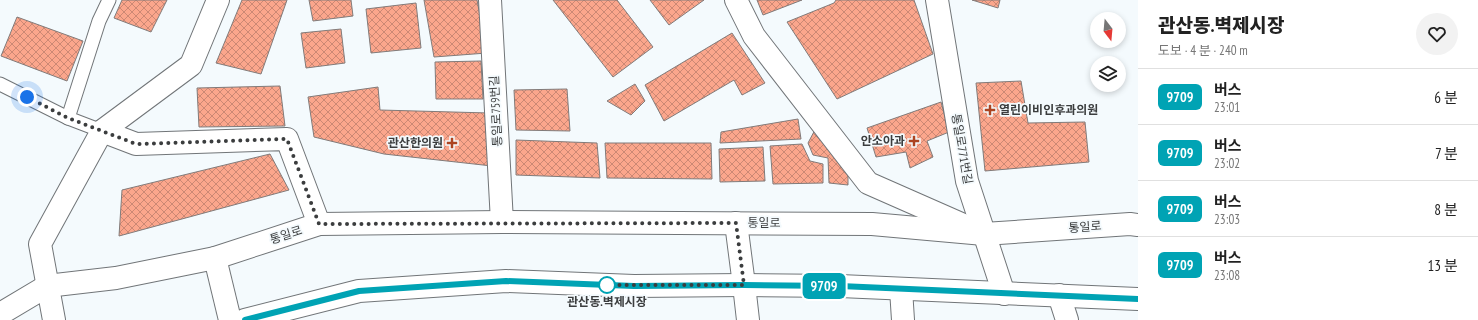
<!DOCTYPE html>
<html lang="ko">
<head>
<meta charset="utf-8">
<style>
	body { margin:0; font-family:"PT Sans Narrow","Noto Sans KR",sans-serif; background:#f2f2f2; color:#222; height:100vh; display:flex; flex-direction:column; font-size:15px; white-space:nowrap }
	* { box-sizing:border-box; margin:0 }
	p { font-size:13px; color:#767676 }
	.icon { flex:none; width:22px; height:22px; fill:none; stroke:currentColor; stroke-width:2; stroke-linecap:round; stroke-linejoin:round }
	.map { position:relative; flex:1; overflow:hidden }
	.side { display:flex; flex-direction:column; background:#fff; width:340px }
	.side>* { flex:none }
	.badge { padding:0 8px; border-radius:6px; font-size:14px; line-height:26px }
	.needle { width:26px; rotate:164deg }
	.tools { position:absolute; left:1090px; top:12px; display:grid; gap:8px }
	.tools a { display:grid; place-items:center; width:36px; height:36px; border-radius:50%; background:#fff; box-shadow:0 2px 6px #0003; font-size:20px }
	.you { position:absolute; width:20px; height:20px; margin:-10px; border:3px solid #fff; border-radius:50%; background:#1a73e8; box-shadow:0 0 0 6px #1a73e833 }
	.map>.badge { position:absolute; translate:-50% -50%; box-shadow:0 0 0 2px #fff }
	.round { display:grid; place-items:center; flex:none; width:42px; height:42px; border-radius:21px; background:#f2f2f2 }
	.summary { display:flex; align-items:center; justify-content:space-between; height:68px; padding:0 20px }
	h1 { font-size:19px; font-weight:800; line-height:30px }
	ul { padding:0; list-style:none }
	li { display:flex; align-items:center; gap:12px; height:56px; padding:0 20px; border-top:1px solid #e0e0e0 }
	li div { flex:1 }
	li b { display:block; font-size:15px }
	li em { font-style:normal }
	li .badge { min-width:44px; font-weight:700; text-align:center }
	main { display:flex; flex:1; min-height:0 }
	.map>svg:first-child { display:block }
	.building { fill:url(#building-cross-hatch); stroke:#817b7a }
	.lines { fill:none; stroke-linecap:round; stroke-linejoin:round }
	.lane-casing { stroke:#717578; stroke-width:15 }
	.street-casing { stroke:#717578; stroke-width:24 }
	.secondary-casing { stroke:#717578; stroke-width:24 }
	.primary-casing { stroke:#717578; stroke-width:24 }
	.lane { stroke:#fff; stroke-width:13 }
	.street { stroke:#fff; stroke-width:22 }
	.secondary { stroke:#fff; stroke-width:22 }
	.primary { stroke:#fff; stroke-width:22 }
	.line-casing { stroke:#fff; stroke-width:9 }
	.line { stroke:#00a3b4; stroke-width:6 }
	.walk { stroke:#3b3d3e; stroke-width:4; stroke-dasharray:0 7.2 }
	.poi-dot { fill:#ac4421; stroke:#f4fafd; stroke-width:1.5 }
	.stop-dot { fill:#fff; stroke:#00a3b4; stroke-width:2 }
	.labels { text-anchor:middle; stroke-width:3.5; stroke-linejoin:round; paint-order:stroke }
	.poi-label { font-size:12px; font-weight:bold; fill:#3b3d3e; stroke:#f4fafd; text-anchor:end }
	.street-label { font-size:12px; fill:#3b3d3e; stroke:#f4fafd }
	.stop-label { font-size:12px; font-weight:bold; fill:#3b3d3e; stroke:#f4fafd }
</style>
</head>
<body>
<main>
<div class="map">
<svg width="1138" height="320" viewBox="0 0 1138 320">
	<defs>
		<pattern id="building-cross-hatch" width="8" height="8" patternUnits="userSpaceOnUse"><rect width="8" height="8" fill="#fba68c"/><path d="M0 0l8 8M0 8l8-8" fill="none" stroke="#cc8874"/></pattern>
	</defs>
	<rect width="100%" height="100%" fill="#f4fafd"/>
	<g class="building">
		<path d="M122,0H167L151,32L114,18Z"/>
		<path d="M242,0H287L261,74L216,63Z"/>
		<path d="M309,0H351L353,16L313,21Z"/>
		<path d="M424,0H477L487,53L434,57Z"/>
		<path d="M553,0H617L653,47L613,77Z"/>
		<path d="M650,0H704L669,25Z"/>
		<path d="M757,0H802L763,15Z"/>
		<path d="M836,0H914L933,54L837,99L787,22L834,3Z"/>
		<path d="M972,0H1000L998,8Z"/>
		<path d="M416,3L421,48L371,53L366,9Z"/>
		<path d="M17,17L83,41L67,81L1,56Z"/>
		<path d="M341,29L345,63L306,68L301,33Z"/>
		<path d="M732,33L765,83L742,95L734,80L664,121L645,85Z"/>
		<path d="M481,61L483,99H436L435,62Z"/>
		<path d="M1021,81L1028,123L1085,122L1089,162L985,171L976,83Z"/>
		<path d="M635,84L645,101L631,115L607,101Z"/>
		<path d="M280,86L285,126L199,127L197,88Z"/>
		<path d="M378,87L380,110L489,113L492,166L384,154L314,137L308,97Z"/>
		<path d="M567,89L570,131L516,130L514,90Z"/>
		<path d="M941,102L949,132L927,141L933,157L910,168L906,152L876,157L867,128Z"/>
		<path d="M798,119L801,139L720,143L721,132Z"/>
		<path d="M817,126L848,168V185L829,183L828,158L813,155L808,143Z"/>
		<path d="M516,140L597,143L600,178L516,175Z"/>
		<path d="M605,143H711L712,179L607,178Z"/>
		<path d="M802,144L810,161L823,164V183L773,184L770,146Z"/>
		<path d="M763,147L765,181L720,182L719,149Z"/>
		<path d="M270,154L289,190L119,236L122,190Z"/>
	</g>
	<g class="lines">
		<defs>
			<g id="lane">
				<path d="M0,84L68,118L102,131"/>
				<path d="M68,118L99,21L109,0"/>
			</g>
			<g id="street">
				<path d="M490,0L502,222"/>
				<path d="M736,0L754,36L868,183L968,227"/>
				<path d="M937,0L967,181L1004,294"/>
				<path d="M102,131L136,144L287,139L319,224"/>
				<path d="M736,223L744,285"/>
				<path d="M215,258L230,320"/>
				<path d="M901,289L903,320"/>
				<path d="M1059,295L1067,320"/>
				<path d="M0,314L47,286L116,278L215,258L319,224L502,222L872,224L984,234L1130,224L1138,225"/>
				<path d="M54,320L40,244L102,131L191,65L218,0"/>
			</g>
			<path id="secondary" d="M744,285L748,320"/>
			<path id="primary" d="M245,320L359,291L506,281L634,286L744,285L840,286L1138,299"/>
		</defs>
		<use href="#lane" class="lane-casing"/>
		<use href="#street" class="street-casing"/>
		<use href="#secondary" class="secondary-casing"/>
		<use href="#primary" class="primary-casing"/>
		<use href="#lane" class="lane"/>
		<use href="#street" class="street"/>
		<use href="#secondary" class="secondary"/>
		<use href="#primary" class="primary"/>
	</g>
	<g class="lines">
		<defs>
			<path id="line" d="M245,320L359,291L506,281L634,286L744,285L840,286L1138,299"/>
		</defs>
		<use href="#line" class="line-casing"/>
		<use href="#line" class="line"/>
		<path class="walk" d="M27,97L68,118L136,144L287,139L319,224L736,223L744,285H606H607"/>
	</g>
	<g class="poi-dot">
		<path d="M988 104h4v4h4v4h-4v4h-4v-4h-4v-4h4z"/>
		<path d="M912 135h4v4h4v4h-4v4h-4v-4h-4v-4h4z"/>
		<path d="M450 137h4v4h4v4h-4v4h-4v-4h-4v-4h4z"/>
	</g>
	<circle class="stop-dot" cx="607" cy="285" r="8"/>
	<g class="labels">
		<g class="poi-label">
			<text x="999" y="114" text-anchor="start">열린이비인후과의원</text>
			<text x="905" y="145">안소아과</text>
			<text x="443" y="147">관산한의원</text>
		</g>
		<g class="street-label">
			<text transform="translate(496 111) rotate(-93)" y="4">통일로759번길</text>
			<text transform="translate(962 149) rotate(80)" y="4">통일로771번길</text>
			<text x="764" y="227">통일로</text>
			<text transform="translate(1085 227) rotate(-4)" y="4">통일로</text>
			<text transform="translate(286 235) rotate(-18)" y="4">통일로</text>
		</g>
		<g class="stop-label">
			<text x="607" y="306">관산동.벽제시장</text>
		</g>
	</g>
</svg>
<div class="tools">
<a><svg class="needle" viewBox="-14 -14 28 28"><path d="M0-13l5 13h-10z" fill="#e53935"/><path d="M0 13l5-13h-10z" fill="#767676"/></svg></a>
<a><svg class="icon" aria-label="layers" viewBox="0 0 24 24"><path d="M12 4l9 5-9 5-9-5zM3 14l9 5 9-5"/></svg></a>
</div>
<div class="you" style="left:27px;top:97px"></div>
<b class="badge" style="left:824px;top:286px;background:#00a3b4;color:#fff">9709</b>
</div>
<section class="side">
<div class="summary"><div><h1>관산동.벽제시장</h1><p>도보 · 4 분 · 240 m</p></div><a class="round"><svg class="icon" aria-label="heart" viewBox="0 0 24 24"><path d="M12 20l-8-8c-3-5 5-10 8-4 3-6 11-1 8 4z"/></svg></a></div>
<ul>
<li><span class="badge" style="background:#00a3b4;color:#fff">9709</span><div><b>버스</b><p>23:01</p></div><em>6 분</em></li>
<li><span class="badge" style="background:#00a3b4;color:#fff">9709</span><div><b>버스</b><p>23:02</p></div><em>7 분</em></li>
<li><span class="badge" style="background:#00a3b4;color:#fff">9709</span><div><b>버스</b><p>23:03</p></div><em>8 분</em></li>
<li><span class="badge" style="background:#00a3b4;color:#fff">9709</span><div><b>버스</b><p>23:08</p></div><em>13 분</em></li>
</ul>
</section>
</main>
</body>
</html>
